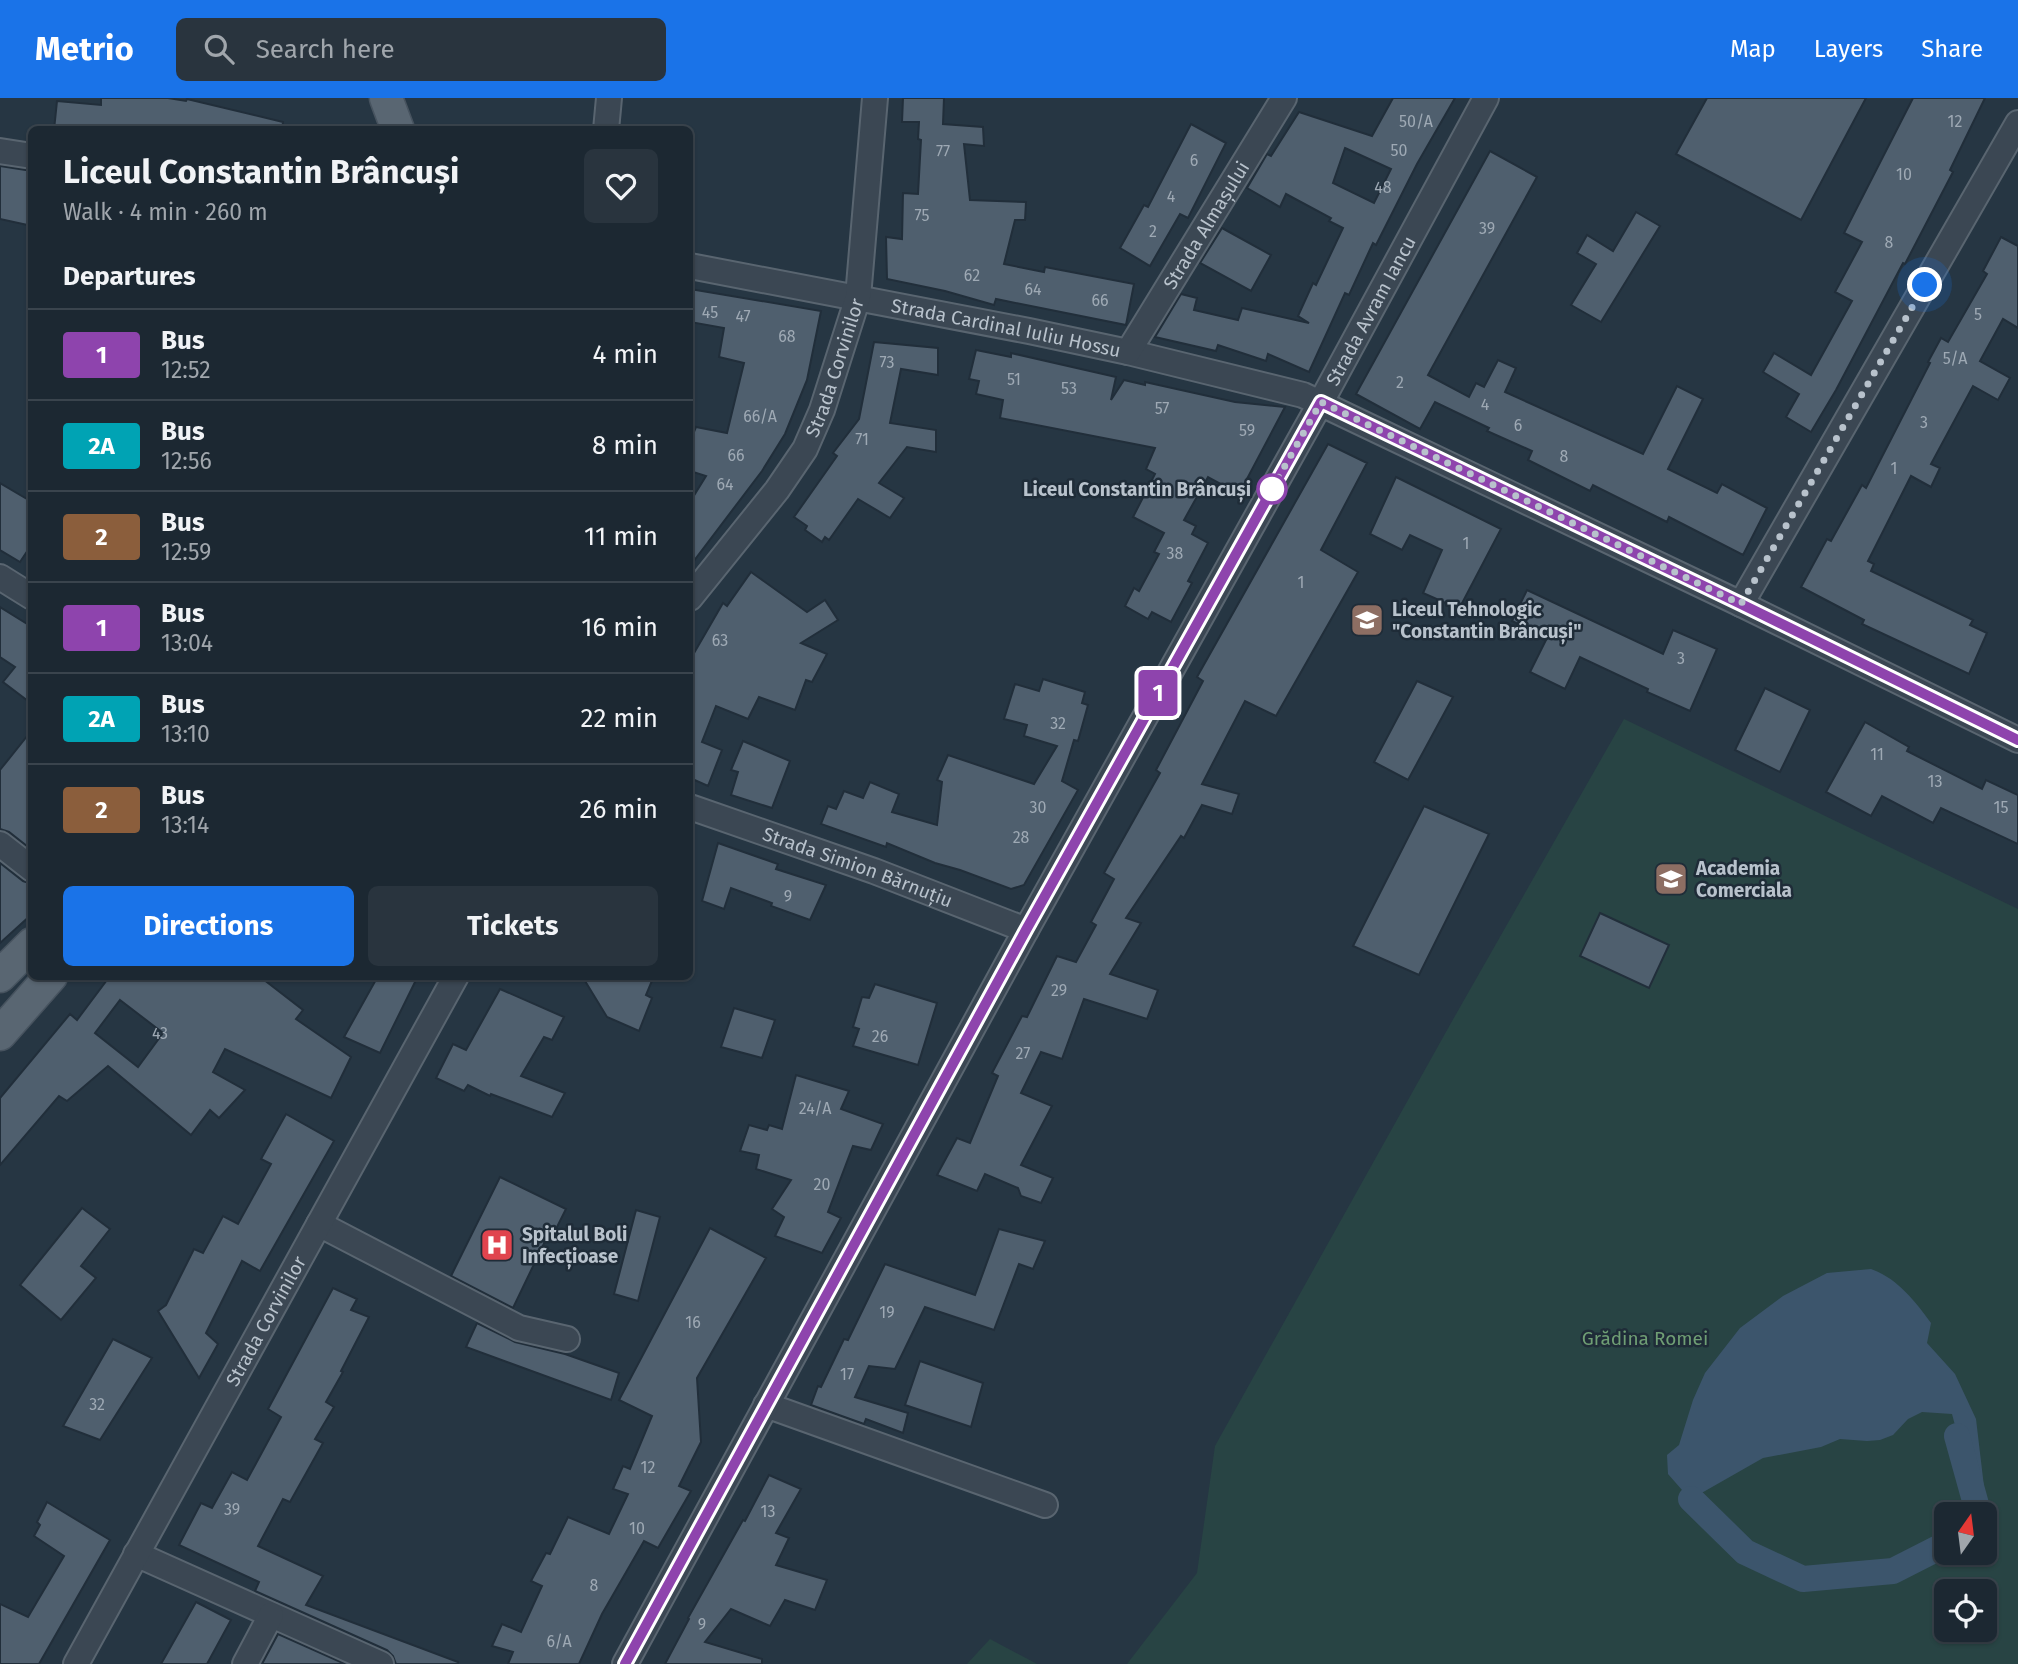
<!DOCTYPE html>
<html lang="en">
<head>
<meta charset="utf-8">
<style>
	body { margin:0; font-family:"Fira Sans",sans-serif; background:#29343e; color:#f1f3f6; height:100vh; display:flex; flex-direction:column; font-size:26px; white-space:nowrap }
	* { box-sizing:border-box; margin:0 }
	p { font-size:23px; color:#a0a6ac }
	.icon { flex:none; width:38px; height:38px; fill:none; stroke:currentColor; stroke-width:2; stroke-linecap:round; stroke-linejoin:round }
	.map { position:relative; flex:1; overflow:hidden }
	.sheet { position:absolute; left:28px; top:28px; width:665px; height:854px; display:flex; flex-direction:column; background:#1c2832; border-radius:10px; box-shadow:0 2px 5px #0004,0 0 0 2px #3a444d }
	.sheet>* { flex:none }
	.badge { padding:0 14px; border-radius:5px; font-size:24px; line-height:46px }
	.needle { width:46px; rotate:14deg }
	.fabs { position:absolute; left:1934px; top:1404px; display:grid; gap:14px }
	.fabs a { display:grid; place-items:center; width:63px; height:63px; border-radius:10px; background:#1c2832; box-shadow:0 2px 5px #0004,0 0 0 2px #3a444d; font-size:35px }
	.you { position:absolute; width:35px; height:35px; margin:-18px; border:5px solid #fff; border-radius:50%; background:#1a73e8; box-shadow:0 0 0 10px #1a73e833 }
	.map>.badge { position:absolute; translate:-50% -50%; box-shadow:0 0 0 4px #fff }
	h2 { padding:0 35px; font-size:26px; line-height:63px }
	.round { display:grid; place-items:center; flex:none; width:74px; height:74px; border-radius:10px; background:#29343e }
	.head { display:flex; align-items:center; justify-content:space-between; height:119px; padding:0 35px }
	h1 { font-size:33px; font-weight:700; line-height:52px }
	.primary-button { display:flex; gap:14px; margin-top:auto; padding:14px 35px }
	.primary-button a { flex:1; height:80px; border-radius:10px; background:#1a73e8; color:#fff; font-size:28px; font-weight:700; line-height:80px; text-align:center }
	.primary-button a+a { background:#29343e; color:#f1f3f6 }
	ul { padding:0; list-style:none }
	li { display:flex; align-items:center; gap:21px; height:91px; padding:0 35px; border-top:2px solid #3a444d }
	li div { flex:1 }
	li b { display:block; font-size:26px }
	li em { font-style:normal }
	li .badge { min-width:77px; font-weight:700; text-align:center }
	header { display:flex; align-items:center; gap:42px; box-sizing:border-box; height:98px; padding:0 35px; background:#1a73e8; color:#fff }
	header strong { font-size:33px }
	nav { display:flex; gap:38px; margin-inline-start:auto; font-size:24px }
	.search { width:490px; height:63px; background:#29343e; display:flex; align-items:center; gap:18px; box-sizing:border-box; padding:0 24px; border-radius:10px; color:#a0a6ac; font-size:26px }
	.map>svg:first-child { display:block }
	.green { fill:#284444; fill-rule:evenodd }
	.water { fill:#3c556c }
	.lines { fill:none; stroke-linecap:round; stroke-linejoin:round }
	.canal { stroke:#3c556c; stroke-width:26 }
	.building { fill:#4f5f6e; stroke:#212e3a; stroke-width:2; fill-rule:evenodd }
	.minor-casing { stroke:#596570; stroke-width:28 }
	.major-casing { stroke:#47535f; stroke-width:35 }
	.minor { stroke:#3b4753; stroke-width:24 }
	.major { stroke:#596672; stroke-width:32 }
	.line-casing { stroke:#fff; stroke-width:16 }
	.line { stroke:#8e44ad; stroke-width:10 }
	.walk { stroke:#b8c2cc; stroke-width:7; stroke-dasharray:0 12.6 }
	.stop-dot { fill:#fff; stroke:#8e44ad; stroke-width:3.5 }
	.labels { text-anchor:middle; stroke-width:5; stroke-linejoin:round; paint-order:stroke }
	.number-label { font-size:16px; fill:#9ea9b4 }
	.street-label { font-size:19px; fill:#b8c2cc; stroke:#1f2c38 }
	.stop-label { font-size:19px; font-weight:bold; fill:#b8c2cc; stroke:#1f2c38; text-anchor:end }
	.poi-label { font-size:19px; font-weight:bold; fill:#b8c2cc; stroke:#1f2c38; text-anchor:start }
	.park-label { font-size:19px; fill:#6f9e74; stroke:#1f2c38 }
</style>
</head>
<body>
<header>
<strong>Metrio</strong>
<div class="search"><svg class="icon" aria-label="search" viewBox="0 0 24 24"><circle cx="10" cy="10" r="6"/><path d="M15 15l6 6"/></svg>Search here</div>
<nav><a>Map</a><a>Layers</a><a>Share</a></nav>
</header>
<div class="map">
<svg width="2018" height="1566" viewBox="0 0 2018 1566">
	<rect width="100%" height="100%" fill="#263643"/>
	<g class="green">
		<path d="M1624,621L2018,811V1566H1127L1197,1475L1215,1348L1451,925ZM1946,1416H1984V1454H1946ZM1946,1493H1984V1531H1946Z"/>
		<path d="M990,1541L1037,1566H967Z"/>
	</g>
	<path class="water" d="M1871,1171C1897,1180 1915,1203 1931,1225L1927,1245L1955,1276L1976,1321L1987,1414L1985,1417L1973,1416L1977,1410L1952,1316L1922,1314L1908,1321L1893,1337L1880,1342L1867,1343L1840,1341L1821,1349L1763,1360L1691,1401L1745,1454L1803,1480L1893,1473L1946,1446V1454H1948L1897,1482L1801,1487L1739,1457L1668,1376L1667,1357L1679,1347L1693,1302L1705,1275L1740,1230L1783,1198L1827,1175Z"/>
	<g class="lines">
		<g class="canal">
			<path d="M1957,1338L1977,1410L1973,1416"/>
			<path d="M1691,1401L1745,1454L1803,1481L1893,1473L1946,1446"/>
		</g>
	</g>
	<g class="building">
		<path d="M101,0H168L186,3L187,1L283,24L282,32H54L57,3L101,7Z"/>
		<path d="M903,0H944L943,26L983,29L984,48L964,46L970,102L1026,104L1025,122H1015L1004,166L1044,174L1045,169L1134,186L1126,227L996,201L994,207L945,193L887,181L886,139L902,141L903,95L918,96L921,42L918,41L919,24H902Z"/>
		<path d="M1393,0H1455L1417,66L1376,147L1373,145L1349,197L1345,195L1309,274L1268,256L1266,263L1218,247L1216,253L1155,239L1181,196L1197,200L1194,212L1238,222L1242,210L1309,225L1298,218L1313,185L1316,187L1343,130L1329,123L1331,120L1286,96L1280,109L1247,90L1267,56L1271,58L1299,14L1372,38ZM1345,50L1391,71L1374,105L1333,85Z"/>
		<path d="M1707,0H1866L1801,122L1676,56Z"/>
		<path d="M1913,0H1985L1950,72L1953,74L1905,166L1903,165L1836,292L1811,334L1786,319L1799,296L1763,274L1774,255L1811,277L1852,203L1835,194L1862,144L1844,135Z"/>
		<path d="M1191,26L1226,45L1188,120L1180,116L1150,168L1120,150L1144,107L1148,109Z"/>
		<path d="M1490,53L1537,79L1428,277L1469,299L1476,285L1484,289L1498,262L1516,270L1505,294L1643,356L1677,288L1703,301L1668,371L1717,395L1722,386L1767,410L1743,457L1669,419L1667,424L1593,387L1590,393L1528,362L1532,353L1487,333L1489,330L1435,304L1420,331L1356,296Z"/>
		<path d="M0,68L32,73V128L0,121Z"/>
		<path d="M1636,114L1660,128L1601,224L1571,207L1596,166L1577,155L1587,137L1613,153Z"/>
		<path d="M1222,130L1271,157L1251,193L1200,165Z"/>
		<path d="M2001,139L2018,148V230L2003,221L1980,263L2010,280L1998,302L1973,288L1931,366L1940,370L1931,389L1911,378L1868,463L1874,466L1871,473L1973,522L1970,527L1987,535L1969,576L1862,526L1864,522L1801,489L1827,441L1831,443L1862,387L1866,390L1930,265L1928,264L1941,240L1948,244L1987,176L1983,173Z"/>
		<path d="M690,191L821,213L807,282L785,336L762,373L690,468V404L706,378L690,373V344L696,329L727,335L744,265L719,259L724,230L690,224Z"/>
		<path d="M874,244L938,250V277L901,271L890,325L936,332V354L907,349L879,385L904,400L890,420L858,401L829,442L825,439L822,444L805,432L807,428L794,419L837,358L833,355L859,321Z"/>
		<path d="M976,252L1011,259V255L1116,279L1111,302L1124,282L1145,287V284L1235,304L1285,309L1239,396L1208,379L1184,422L1196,428L1192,436L1208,445L1188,483L1192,485L1171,524L1152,514L1148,521L1125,508L1134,490L1139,493L1159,456L1154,454L1164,435L1133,419L1155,376L1146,371L1155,350L1000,320L1003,302L976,296L979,283L969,281Z"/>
		<path d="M1328,346L1367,365L1321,452L1358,474L1276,618L1245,603L1202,686L1239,696L1232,716L1202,707L1184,740L1181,738L1126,820L1141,825L1110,876L1158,892L1147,921L1084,901L1062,961L1041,954L1021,995L1052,1008L1021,1067L1053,1080L1041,1105L1021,1098L1018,1090L985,1076L977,1093L937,1077L957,1040L970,1045L998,978L992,975L1022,918L1027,919L1057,858L1076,864L1096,827L1091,824L1114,781L1104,775L1160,675L1156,672L1203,583L1197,579Z"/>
		<path d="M1396,379L1501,431L1459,511L1423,495L1442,452L1410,437L1402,452L1370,436Z"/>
		<path d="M0,385L32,404V446L20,464L0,452Z"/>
		<path d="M751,474L807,514L825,502L838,522L801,545L827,556L812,584L806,582L795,612L759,599L748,621L716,608L702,644L722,652L708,688L690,680V562L723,505L727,508Z"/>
		<path d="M1527,492L1663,556L1673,532L1717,551L1690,613L1647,594L1648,591L1580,559L1565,591L1530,574L1547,540L1512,523Z"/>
		<path d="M0,509L32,529V606L3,584L15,569L0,559Z"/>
		<path d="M1043,581L1085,594L1082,605L1088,607L1078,643L1074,642L1062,683L1078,692L1024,787L1011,791L960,772L935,765L887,745L886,749L821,726L828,708L836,711L844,693L863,700L870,684L899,696L892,714L937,727L942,684L937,682L948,657L1034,686L1057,648L1024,638L1027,627L1004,621L1015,586L1039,593Z"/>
		<path d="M1417,583L1453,599L1408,682L1374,664Z"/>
		<path d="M1765,590L1810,612L1780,674L1735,652Z"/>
		<path d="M1865,624L1909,649L1907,653L1982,691L1986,682L2018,697V746L1941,710L1933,725L1882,698L1871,718L1826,694Z"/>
		<path d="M32,632V752L9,734L0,731V672Z"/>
		<path d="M743,643L790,663L772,710L731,697L738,674L731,672Z"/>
		<path d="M1424,708L1489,736L1419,877L1353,848Z"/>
		<path d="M718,745L778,766L776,771L826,787L810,822L771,808L772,805L731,790L724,811L702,803Z"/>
		<path d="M0,765L23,783L32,786V816L0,845Z"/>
		<path d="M1600,815L1669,847L1649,890L1580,858Z"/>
		<path d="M110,878H259L303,912L296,921L351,959L331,1000L225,951L213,974L245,992L219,1020L210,1012L191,1037L108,968L67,1003L59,998L0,1067V1000L70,916L77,922ZM120,902L163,935L138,969L95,935Z"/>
		<path d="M378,878H418L380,955L344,939Z"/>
		<path d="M582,878H654L646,897L652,900L639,933L607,919Z"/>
		<path d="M875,886L937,905L918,967L853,948L859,931L853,929L862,899L869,900Z"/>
		<path d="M500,891L564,919L552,942L544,939L521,978L565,995L552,1019L491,996L490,998L468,987L464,993L436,980L453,946L466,952Z"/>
		<path d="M734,910L775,922L762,960L721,949Z"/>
		<path d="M796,977L849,993L841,1011L883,1026L871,1052L853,1048L828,1114L841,1120L822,1155L775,1138L784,1119L772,1111L791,1082L756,1071L759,1057L740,1053L749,1027L767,1032L769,1027L782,1031Z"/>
		<path d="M286,1016L334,1043L260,1173L242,1163L206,1235L218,1246L199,1280L158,1213L166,1207L194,1151L203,1155L223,1118L238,1126L271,1066L261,1061Z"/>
		<path d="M500,1079L566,1111L553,1137L549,1135L513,1210L451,1178Z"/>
		<path d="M82,1110L110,1131L81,1168L96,1180L61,1222L20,1187Z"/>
		<path d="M636,1112L660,1119L638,1203L614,1196Z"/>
		<path d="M710,1130L766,1160L697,1280L701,1344L679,1388L691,1393L658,1450L644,1443L602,1516L579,1566H508L513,1554L492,1548L502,1526L521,1534L542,1488L531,1483L546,1455L550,1456L568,1419L609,1436L628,1396L613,1391L623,1368L630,1371L652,1318L619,1302Z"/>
		<path d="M999,1131L1045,1143L1033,1171L1019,1166L994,1232L925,1209L895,1271L869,1268L855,1299L908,1315L903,1335L866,1321L864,1326L811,1307L818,1288L821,1289L844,1241L848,1242L885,1166L975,1197Z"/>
		<path d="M333,1190L357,1201L351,1212L369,1219L341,1273L343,1274L326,1304L334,1309L315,1341L323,1345L290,1404L283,1401L258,1448L323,1478L306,1507L458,1564V1566H396L393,1558L387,1552L255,1493L259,1484L179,1447L201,1405L212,1410L232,1374L247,1382L281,1319L268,1311Z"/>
		<path d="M477,1225L515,1244L565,1256L619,1275L611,1302L466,1249Z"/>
		<path d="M113,1241L152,1260L100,1342L63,1328Z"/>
		<path d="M920,1263L983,1285L971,1329L905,1307Z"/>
		<path d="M769,1377L801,1391L776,1435L789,1440L776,1467L827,1482L815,1512L785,1502L770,1528L731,1511L705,1544L762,1561V1566H665L689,1521L688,1520L743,1422L745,1423Z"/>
		<path d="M47,1404L110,1442L39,1566H0V1506L28,1519L64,1458L34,1438L40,1427L37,1424Z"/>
		<path d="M196,1504L231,1522L207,1566H161Z"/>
		<path d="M278,1536L345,1566H262Z"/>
	</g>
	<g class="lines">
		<defs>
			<g id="minor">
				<path d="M606,32L609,0"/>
				<path d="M0,53L32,58"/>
				<path id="s1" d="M690,168L1029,233L1128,254L1303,297L1741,506L2018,642"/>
				<path id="s2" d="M1128,254L1284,0"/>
				<path d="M0,479L32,499"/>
				<path id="s3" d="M690,500L777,392L805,351L822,312L858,199L875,0"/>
				<path d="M1741,506L2018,25"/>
				<path id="s4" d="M690,709L874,773L1026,832"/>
				<path d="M0,746L32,771"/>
				<path d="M319,1126L519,1230L567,1241"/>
				<path d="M766,1307L1045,1407"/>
				<path d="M136,1456L381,1566"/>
				<path id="s5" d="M76,1566L456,878"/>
				<path d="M245,1566L271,1517"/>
				<path id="s6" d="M625,1566L1026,832L1321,304L1486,0"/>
			</g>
			<g id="major">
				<path d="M386,0L398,32"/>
				<path d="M0,878L32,846"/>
				<path d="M0,936L51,878"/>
			</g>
		</defs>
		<use href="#minor" class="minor-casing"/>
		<use href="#major" class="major-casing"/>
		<use href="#minor" class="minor"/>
		<use href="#major" class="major"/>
	</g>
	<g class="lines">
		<defs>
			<path id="line" d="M625,1566L1026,832L1321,304L1741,506L2018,642"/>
		</defs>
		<use href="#line" class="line-casing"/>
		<use href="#line" class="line"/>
		<path class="walk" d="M1272,391L1269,396L1321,304L1741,506L1925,187"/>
	</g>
	<defs>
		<symbol id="school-square" viewBox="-11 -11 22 22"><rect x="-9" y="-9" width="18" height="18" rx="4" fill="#8d6e63" stroke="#1f2c38"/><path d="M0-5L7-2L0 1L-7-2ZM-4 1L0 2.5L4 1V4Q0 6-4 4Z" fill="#fff"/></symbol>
		<symbol id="university-square" viewBox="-11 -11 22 22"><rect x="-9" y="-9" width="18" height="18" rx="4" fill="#8d6e63" stroke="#1f2c38"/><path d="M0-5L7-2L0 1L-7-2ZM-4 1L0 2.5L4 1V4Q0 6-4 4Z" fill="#fff"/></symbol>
		<symbol id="hospital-square" viewBox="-11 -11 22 22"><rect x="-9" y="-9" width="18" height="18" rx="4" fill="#e0444e" stroke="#1f2c38"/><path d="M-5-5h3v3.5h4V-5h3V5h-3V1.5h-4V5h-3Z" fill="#fff"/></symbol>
	</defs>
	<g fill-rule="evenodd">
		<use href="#school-square" x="1348" y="503" width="38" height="38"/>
		<use href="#university-square" x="1652" y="762" width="38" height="38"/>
		<use href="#hospital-square" x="478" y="1128" width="38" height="38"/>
	</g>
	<circle class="stop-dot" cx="1272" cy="391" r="14"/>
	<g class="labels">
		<g class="number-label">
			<text x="1416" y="29">50/A</text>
			<text x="1955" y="29">12</text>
			<text x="1399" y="58">50</text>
			<text x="943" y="59">77</text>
			<text x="1194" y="68">6</text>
			<text x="1904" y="82">10</text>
			<text x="1383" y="95">48</text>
			<text x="1171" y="104">4</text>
			<text x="922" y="123">75</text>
			<text x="1487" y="136">39</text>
			<text x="1153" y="139">2</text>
			<text x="1889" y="150">8</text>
			<text x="972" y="183">62</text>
			<text x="1033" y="197">64</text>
			<text x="1100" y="208">66</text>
			<text x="710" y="220">45</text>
			<text x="1978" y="222">5</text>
			<text x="743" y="224">47</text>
			<text x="787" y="244">68</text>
			<text x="1955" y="266">5/A</text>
			<text x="887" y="270">73</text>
			<text x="1014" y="287">51</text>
			<text x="1400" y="290">2</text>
			<text x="1069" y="296">53</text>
			<text x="1485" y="312">4</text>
			<text x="1162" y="316">57</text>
			<text x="760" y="324">66/A</text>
			<text x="1924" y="330">3</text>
			<text x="1518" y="333">6</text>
			<text x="1247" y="338">59</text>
			<text x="862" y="347">71</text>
			<text x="736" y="363">66</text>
			<text x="1564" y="364">8</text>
			<text x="1894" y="376">1</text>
			<text x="725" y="392">64</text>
			<text x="1466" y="451">1</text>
			<text x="1175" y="461">38</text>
			<text x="1301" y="490">1</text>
			<text x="720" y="548">63</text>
			<text x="1681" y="566">3</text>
			<text x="1058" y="631">32</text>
			<text x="1877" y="662">11</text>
			<text x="1935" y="689">13</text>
			<text x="1038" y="715">30</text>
			<text x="2001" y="715">15</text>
			<text x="1021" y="745">28</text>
			<text x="788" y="804">9</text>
			<text x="1059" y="898">29</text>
			<text x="160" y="941">43</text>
			<text x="880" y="944">26</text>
			<text x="1023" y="961">27</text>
			<text x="815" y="1016">24/A</text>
			<text x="822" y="1092">20</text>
			<text x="887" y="1220">19</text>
			<text x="693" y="1230">16</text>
			<text x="847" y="1282">17</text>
			<text x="97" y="1312">32</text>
			<text x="648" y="1375">12</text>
			<text x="232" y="1417">39</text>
			<text x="768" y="1419">13</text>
			<text x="637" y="1436">10</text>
			<text x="594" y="1493">8</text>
			<text x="702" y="1532">9</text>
			<text x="559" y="1549">6/A</text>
		</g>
		<g class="street-label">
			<text dy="7" stroke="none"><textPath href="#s2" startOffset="149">Strada Almașului</textPath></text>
			<text dy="7" stroke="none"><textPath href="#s6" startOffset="1545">Strada Avram Iancu</textPath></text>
			<text dy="7" stroke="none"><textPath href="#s1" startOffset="322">Strada Cardinal Iuliu Hossu</textPath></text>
			<text dy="7" stroke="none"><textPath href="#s3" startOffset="275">Strada Corvinilor</textPath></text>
			<text dy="7" stroke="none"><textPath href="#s4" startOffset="178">Strada Simion Bărnuțiu</textPath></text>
			<text dy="7" stroke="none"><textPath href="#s5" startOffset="392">Strada Corvinilor</textPath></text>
		</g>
		<g class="stop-label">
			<text x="1251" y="398">Liceul Constantin Brâncuși</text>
		</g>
		<g class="poi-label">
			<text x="1392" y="518">Liceul Tehnologic<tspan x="1392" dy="22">"Constantin Brâncuși"</tspan></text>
			<text x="1696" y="777">Academia<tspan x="1696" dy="22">Comerciala</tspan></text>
			<text x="522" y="1143">Spitalul Boli<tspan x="522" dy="22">Infecțioase</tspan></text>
		</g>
		<g class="park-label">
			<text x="1645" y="1247">Grădina Romei</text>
		</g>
	</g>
</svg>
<div class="fabs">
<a><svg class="needle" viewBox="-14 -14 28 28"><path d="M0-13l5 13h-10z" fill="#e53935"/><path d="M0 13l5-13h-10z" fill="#a0a6ac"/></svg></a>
<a><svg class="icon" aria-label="locate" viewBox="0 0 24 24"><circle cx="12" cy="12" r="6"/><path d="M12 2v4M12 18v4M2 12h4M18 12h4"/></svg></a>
</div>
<div class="you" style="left:1925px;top:187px"></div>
<b class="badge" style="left:1158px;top:595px;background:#8e44ad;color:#fff">1</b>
<section class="sheet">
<div class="head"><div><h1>Liceul Constantin Brâncuși</h1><p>Walk · 4 min · 260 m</p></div><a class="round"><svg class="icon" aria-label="heart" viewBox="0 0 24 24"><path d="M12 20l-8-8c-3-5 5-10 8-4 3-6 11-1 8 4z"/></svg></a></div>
<h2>Departures</h2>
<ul>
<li><span class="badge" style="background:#8e44ad;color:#fff">1</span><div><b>Bus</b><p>12:52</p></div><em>4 min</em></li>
<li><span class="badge" style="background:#00a3b4;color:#fff">2A</span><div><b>Bus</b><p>12:56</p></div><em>8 min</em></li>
<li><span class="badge" style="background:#8b5e3c;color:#fff">2</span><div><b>Bus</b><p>12:59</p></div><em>11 min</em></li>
<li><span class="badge" style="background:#8e44ad;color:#fff">1</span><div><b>Bus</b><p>13:04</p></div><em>16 min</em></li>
<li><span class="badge" style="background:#00a3b4;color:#fff">2A</span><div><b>Bus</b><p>13:10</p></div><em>22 min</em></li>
<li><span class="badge" style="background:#8b5e3c;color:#fff">2</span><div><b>Bus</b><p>13:14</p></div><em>26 min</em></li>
</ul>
<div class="primary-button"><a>Directions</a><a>Tickets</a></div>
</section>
</div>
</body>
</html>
